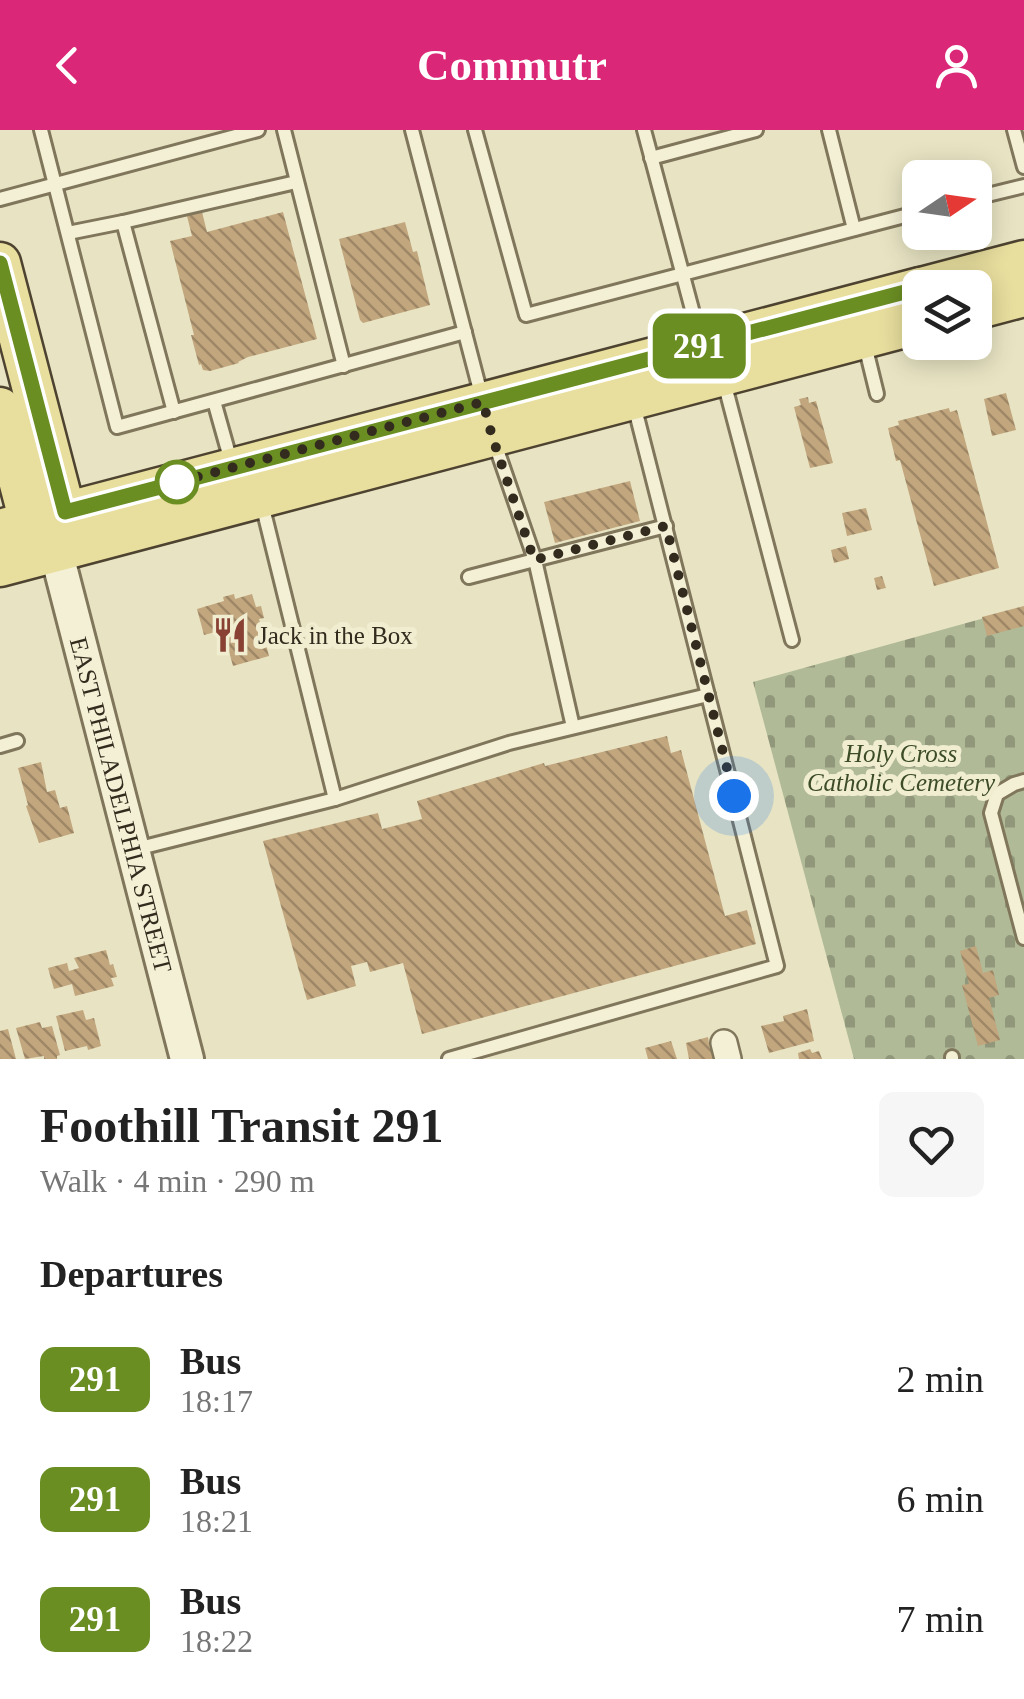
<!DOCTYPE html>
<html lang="en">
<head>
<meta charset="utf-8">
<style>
	body { margin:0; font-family:Georgia,serif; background:#f6f6f6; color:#222; height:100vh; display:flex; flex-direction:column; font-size:38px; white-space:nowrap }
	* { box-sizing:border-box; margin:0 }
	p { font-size:32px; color:#767676 }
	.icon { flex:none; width:55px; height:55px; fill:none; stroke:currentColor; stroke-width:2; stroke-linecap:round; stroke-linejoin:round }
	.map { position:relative; height:929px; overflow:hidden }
	.side { display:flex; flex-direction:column; background:#fff; flex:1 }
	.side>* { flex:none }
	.badge { padding:0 20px; border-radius:15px; font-size:35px; line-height:65px }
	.needle { width:65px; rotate:77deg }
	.tools { position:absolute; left:902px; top:30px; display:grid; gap:20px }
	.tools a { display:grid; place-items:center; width:90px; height:90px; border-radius:15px; background:#fff; box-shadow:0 5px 25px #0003; font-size:50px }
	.you { position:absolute; width:50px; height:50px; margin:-25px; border:8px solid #fff; border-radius:50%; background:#1a73e8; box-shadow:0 0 0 15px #1a73e833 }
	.map>.badge { position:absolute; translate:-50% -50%; box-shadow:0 0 0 5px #fff }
	h2 { padding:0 40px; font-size:38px; line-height:90px }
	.round { display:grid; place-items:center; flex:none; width:105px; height:105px; border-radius:15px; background:#f6f6f6 }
	.overview { display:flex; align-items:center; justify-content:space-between; height:170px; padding:0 40px }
	h1 { font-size:48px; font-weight:800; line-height:75px }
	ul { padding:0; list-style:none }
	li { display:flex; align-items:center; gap:30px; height:120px; padding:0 40px }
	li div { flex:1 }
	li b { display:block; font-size:38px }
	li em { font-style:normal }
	li .badge { min-width:110px; font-weight:700; text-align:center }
	header { display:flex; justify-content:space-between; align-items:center; height:130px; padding:0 40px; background:#db2777; color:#fff; font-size:45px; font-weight:800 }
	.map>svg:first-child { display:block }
	.cemetery { fill:url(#cemetery-stones) }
	.building { fill:url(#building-back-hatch) }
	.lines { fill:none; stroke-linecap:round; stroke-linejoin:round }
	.service-casing { stroke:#80765c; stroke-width:18 }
	.minor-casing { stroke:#80765c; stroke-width:30 }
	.tertiary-casing { stroke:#80765c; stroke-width:38 }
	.primary-casing { stroke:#4e4330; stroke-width:45 }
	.service { stroke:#f4f0d5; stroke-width:12 }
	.minor { stroke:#f4f0d5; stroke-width:25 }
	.tertiary { stroke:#f4f0d5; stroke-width:32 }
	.primary { stroke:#e8de9e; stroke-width:40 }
	.line-casing { stroke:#fff; stroke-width:22 }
	.line { stroke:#6b8e23; stroke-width:15 }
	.walk { stroke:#322b1e; stroke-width:10; stroke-dasharray:0 18 }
	.stop-dot { fill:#fff; stroke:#6b8e23; stroke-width:5 }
	.labels { text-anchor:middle; stroke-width:10; stroke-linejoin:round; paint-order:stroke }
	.poi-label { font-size:25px; fill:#322b1e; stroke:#f1edd1; text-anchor:start }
	.park-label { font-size:25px; font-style:italic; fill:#3c4c27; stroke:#f1edd1 }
	.street-label { font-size:25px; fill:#322b1e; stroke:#f1edd1 }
</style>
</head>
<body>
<header><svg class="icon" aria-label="back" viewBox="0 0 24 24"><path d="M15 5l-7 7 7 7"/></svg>Commutr<svg class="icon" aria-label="person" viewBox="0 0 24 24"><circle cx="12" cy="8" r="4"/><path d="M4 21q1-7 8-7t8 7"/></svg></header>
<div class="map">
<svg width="1024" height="929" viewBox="0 0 1024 929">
	<defs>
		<pattern id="cemetery-stones" width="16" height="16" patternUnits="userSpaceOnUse" patternTransform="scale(2.5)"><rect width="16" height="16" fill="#b0ba97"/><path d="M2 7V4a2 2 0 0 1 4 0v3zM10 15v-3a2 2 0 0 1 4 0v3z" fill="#90977b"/></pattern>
		<pattern id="building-back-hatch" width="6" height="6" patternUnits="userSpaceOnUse" patternTransform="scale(2.5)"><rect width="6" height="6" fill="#c2a67d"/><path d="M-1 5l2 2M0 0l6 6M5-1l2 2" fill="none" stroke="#9e8766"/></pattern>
	</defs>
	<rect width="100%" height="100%" fill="#e8e4c3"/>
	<path class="cemetery" d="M1024,477V929H854L753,552Z"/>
	<g class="building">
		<path d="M202,82L207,102L283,82L317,209L248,227L238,232L239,233L210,241L203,240L201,234L199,235L191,205H194L170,111L192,106L187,86Z"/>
		<path d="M405,92L413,122L417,121L430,175L363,193L360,190L339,109Z"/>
		<path d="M1006,263L1016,300L992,306L984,269Z"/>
		<path d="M808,267L809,273L816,271L833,333L810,338L794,277L801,275L799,269Z"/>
		<path d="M949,278L950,282L957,280L999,438L934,456L900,330L896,331L888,298L899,295L898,291Z"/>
		<path d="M630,351L640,391L555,413L544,372Z"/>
		<path d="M866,378L872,400L847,406L842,383Z"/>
		<path d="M846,416L849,429L834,433L831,420Z"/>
		<path d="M882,446L886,458L877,460L874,448Z"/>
		<path d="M234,464L235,469L252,464L256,477L261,476L264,488L259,489L269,526L233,536L223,500L204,505L197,479L224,471L223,467Z"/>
		<path d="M1024,476V496L987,506L982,487Z"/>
		<path d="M667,606L671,623L681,620L725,786L747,780L756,814L422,904L403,833L370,842L367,832L351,836L356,856L307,870L263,711L378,683L382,699L422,689L417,671L544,633L545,636Z"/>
		<path d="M41,632L47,662L55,660L60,678L67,676L74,703L39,713L26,676L28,675L18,638Z"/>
		<path d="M976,816L983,843L993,840L999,865L989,868L1000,910L978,916L962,855L969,854L960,821Z"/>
		<path d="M106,820L110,835L113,834L117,847L111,848L114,856L75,866L72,854L54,859L48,838L67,833L69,841L79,838L74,828Z"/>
		<path d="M807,879L814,911L769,923L761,896L784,891L783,886Z"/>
		<path d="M83,880L86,890L94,888L101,916L88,920L87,916L65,921L56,886Z"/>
		<path d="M40,892L42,898L52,896L60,925L57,926V929H44V926L25,929L16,898Z"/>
		<path d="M8,899L16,929H0V901Z"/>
		<path d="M708,907L710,919L716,917L720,929H689L686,913Z"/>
		<path d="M671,911L677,929H648L645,918Z"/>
		<path d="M810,919L812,923L819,921L822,929H799L798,923Z"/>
	</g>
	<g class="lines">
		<defs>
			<g id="service">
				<path d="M41,0L117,297L465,202"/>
				<path d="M284,0L344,236"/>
				<path d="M412,0L482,268"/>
				<path d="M475,0L526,185L920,82"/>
				<path d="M644,0L701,213"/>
				<path d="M829,0L854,99"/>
				<path d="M1014,0L1024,37"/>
				<path d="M651,28L756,0"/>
				<path d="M975,68L1024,56"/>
				<path d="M0,69L258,0"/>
				<path d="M123,92L296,52"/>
				<path d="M68,103L123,92L174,282"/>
				<path d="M864,211L877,264"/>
				<path d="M723,248L792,510"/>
				<path d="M214,271L232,335"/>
				<path d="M494,311L535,430L573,597"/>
				<path d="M262,374L335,669"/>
				<path d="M469,447L666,396"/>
				<path d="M0,616L17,611"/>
				<path d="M1024,651L1014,654L997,664L991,683L1024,808"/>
				<path d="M136,719L335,669L509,613L708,565"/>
				<path d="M952,927V929"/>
				<path d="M449,929L777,836L633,271"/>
			</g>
			<path id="minor" d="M724,913L728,929"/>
			<g id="tertiary">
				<path id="s1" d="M56,421L187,929"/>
			</g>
			<g id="primary">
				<path d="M0,133L65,382L60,405"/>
				<path d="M921,158L1024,131"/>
				<path d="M975,179L1024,166"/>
				<path d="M0,278L30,392L46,409"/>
				<path d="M0,400L920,158"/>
				<path d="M0,436L920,193"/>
			</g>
		</defs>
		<use href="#service" class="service-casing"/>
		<use href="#minor" class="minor-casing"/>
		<use href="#tertiary" class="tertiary-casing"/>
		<use href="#primary" class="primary-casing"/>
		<use href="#service" class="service"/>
		<use href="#minor" class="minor"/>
		<use href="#tertiary" class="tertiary"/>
		<use href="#primary" class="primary"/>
	</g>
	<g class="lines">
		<defs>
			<path id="line" d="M0,133L65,382L920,158"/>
		</defs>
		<use href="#line" class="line-casing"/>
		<use href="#line" class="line"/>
		<path class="walk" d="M177,352L170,354L483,272L492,306L534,430L666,396L734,666"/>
	</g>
	<defs>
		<symbol id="restaurant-bare" viewBox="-9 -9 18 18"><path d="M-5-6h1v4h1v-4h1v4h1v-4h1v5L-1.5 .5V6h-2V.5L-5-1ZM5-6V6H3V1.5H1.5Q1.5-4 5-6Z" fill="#884133" stroke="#f1edd1" stroke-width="2.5" paint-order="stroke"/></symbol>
	</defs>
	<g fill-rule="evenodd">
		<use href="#restaurant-bare" x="205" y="480" width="50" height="50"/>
	</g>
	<circle class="stop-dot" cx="177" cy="352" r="20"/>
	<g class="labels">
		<g class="poi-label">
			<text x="258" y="514">Jack in the Box</text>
		</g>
		<g class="park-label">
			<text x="901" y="632">Holy Cross<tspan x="901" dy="29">Catholic Cemetery</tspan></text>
		</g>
		<g class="street-label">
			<text dy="9" stroke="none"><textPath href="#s1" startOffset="262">EAST PHILADELPHIA STREET</textPath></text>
		</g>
	</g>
</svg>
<div class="tools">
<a><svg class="needle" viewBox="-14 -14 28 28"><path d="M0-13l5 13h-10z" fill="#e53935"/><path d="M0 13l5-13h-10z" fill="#767676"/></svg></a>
<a><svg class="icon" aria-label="layers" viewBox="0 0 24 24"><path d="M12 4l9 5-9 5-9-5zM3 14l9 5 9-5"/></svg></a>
</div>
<div class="you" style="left:734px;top:666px"></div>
<b class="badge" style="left:699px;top:216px;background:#6b8e23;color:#fff">291</b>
</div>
<section class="side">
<div class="overview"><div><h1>Foothill Transit 291</h1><p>Walk · 4 min · 290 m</p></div><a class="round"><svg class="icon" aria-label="heart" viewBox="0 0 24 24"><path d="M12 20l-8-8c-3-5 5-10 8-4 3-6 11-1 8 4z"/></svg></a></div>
<h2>Departures</h2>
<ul>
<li><span class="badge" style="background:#6b8e23;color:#fff">291</span><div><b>Bus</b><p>18:17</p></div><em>2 min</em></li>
<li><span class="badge" style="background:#6b8e23;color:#fff">291</span><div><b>Bus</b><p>18:21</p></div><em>6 min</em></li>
<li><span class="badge" style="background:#6b8e23;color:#fff">291</span><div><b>Bus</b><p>18:22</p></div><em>7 min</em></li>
</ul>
</section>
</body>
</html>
